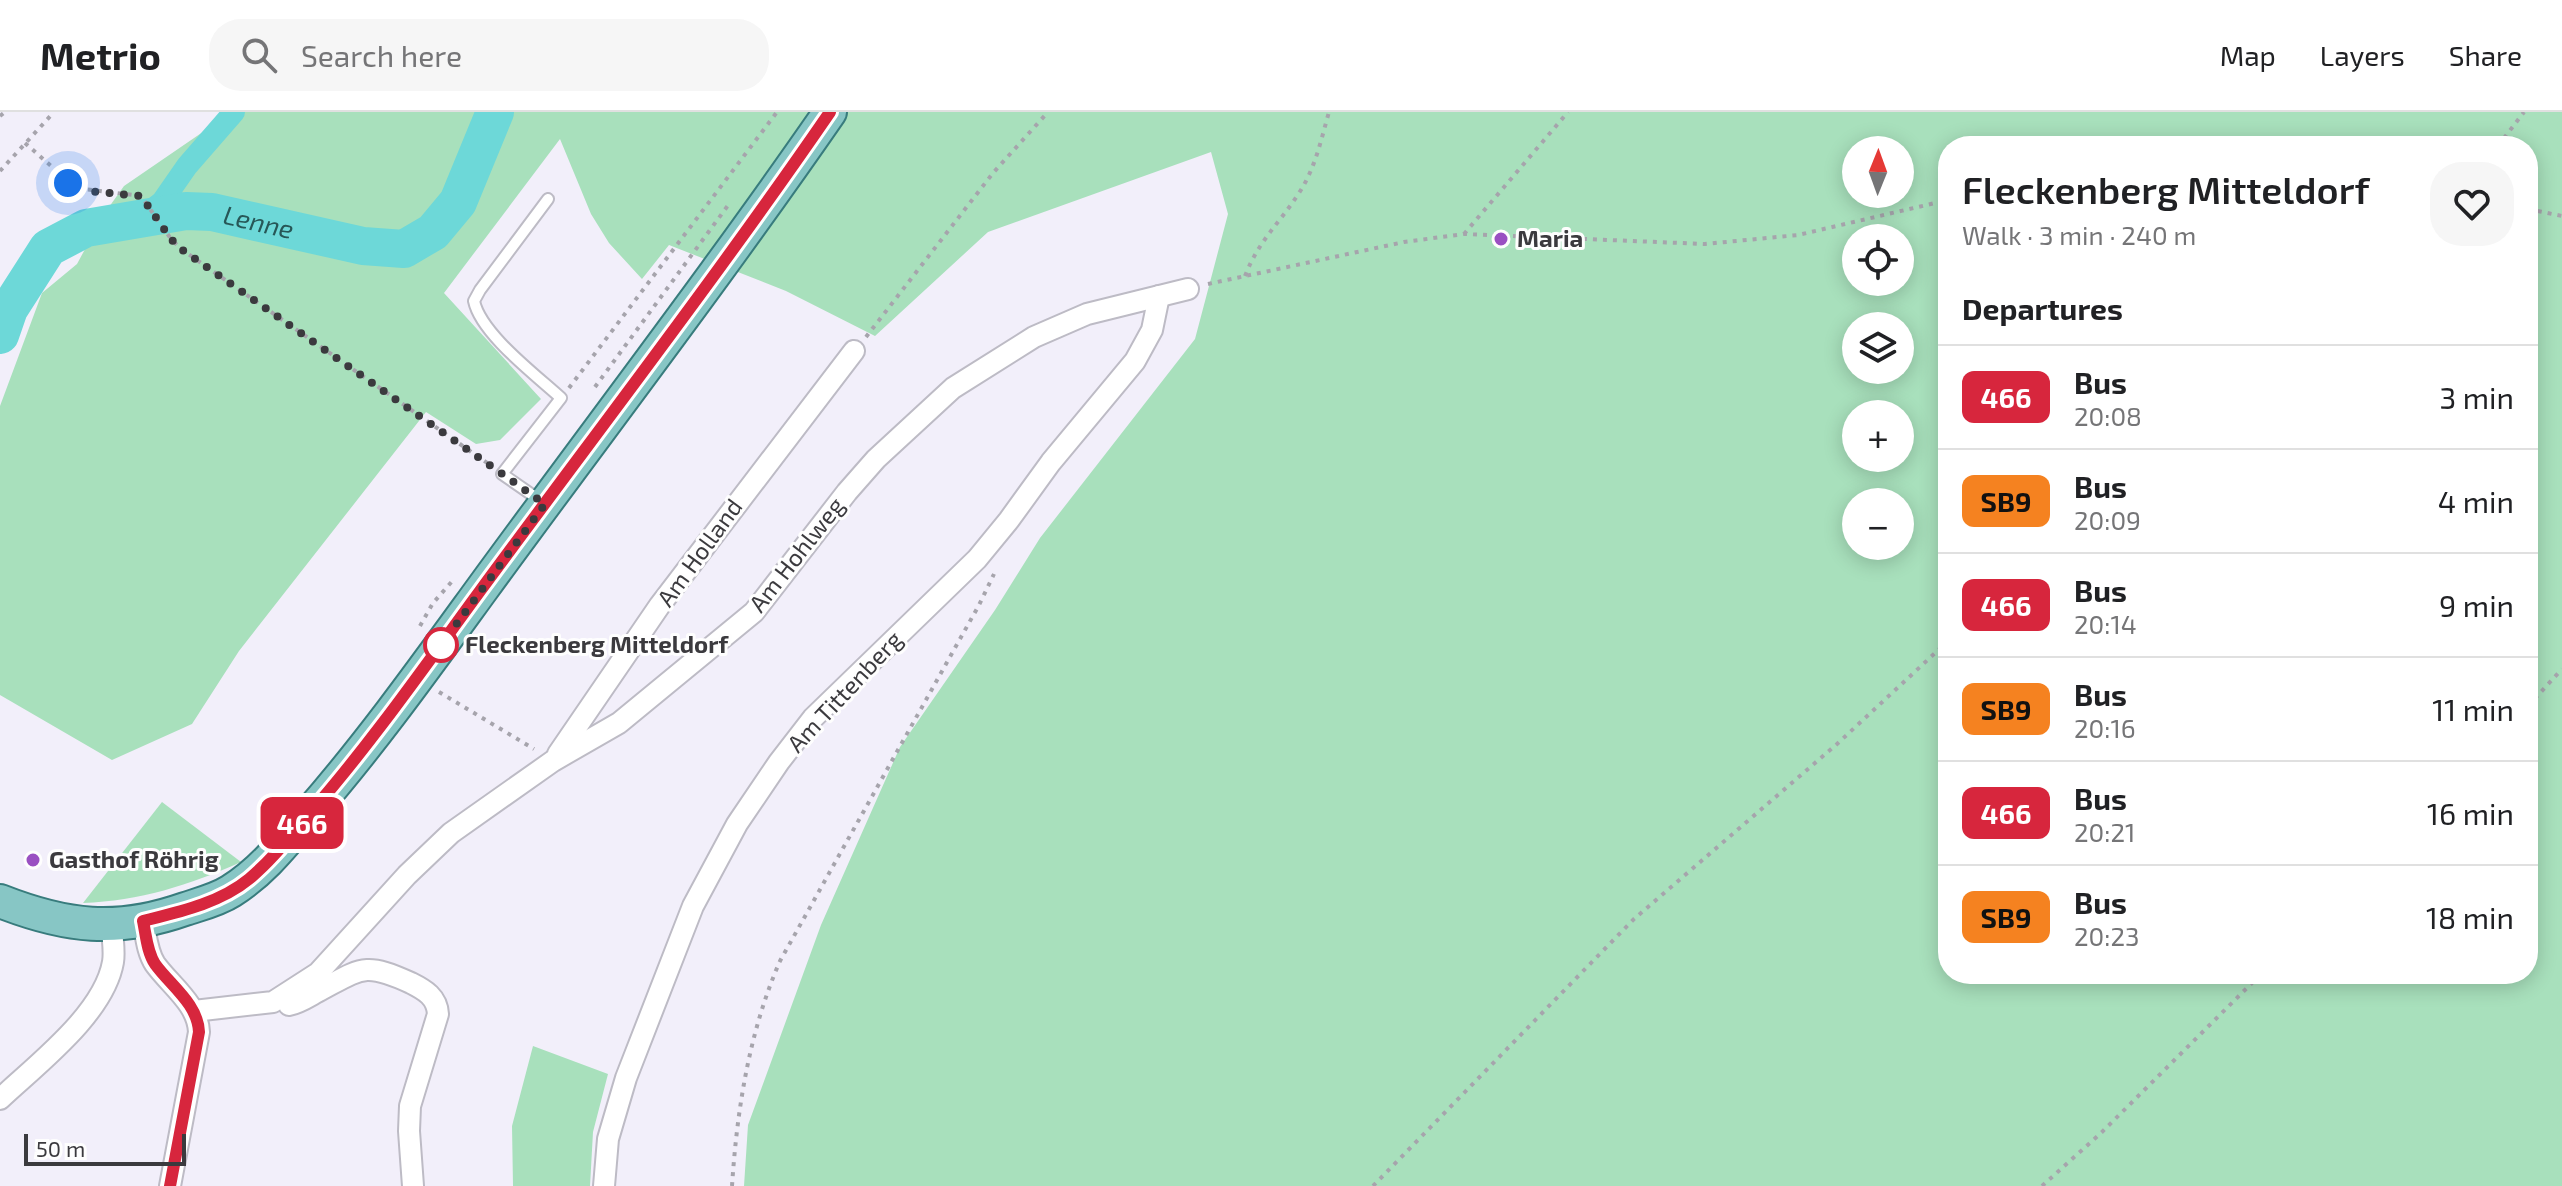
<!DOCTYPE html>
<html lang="en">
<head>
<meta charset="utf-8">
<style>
	body { margin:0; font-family:"Exo 2",sans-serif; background:#f6f6f6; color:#202124; height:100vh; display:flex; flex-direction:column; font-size:30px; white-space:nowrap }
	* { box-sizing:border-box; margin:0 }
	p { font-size:26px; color:#757577 }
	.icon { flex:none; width:44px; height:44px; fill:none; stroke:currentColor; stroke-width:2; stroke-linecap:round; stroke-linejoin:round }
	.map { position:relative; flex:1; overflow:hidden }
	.side { position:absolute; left:1938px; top:24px; width:600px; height:848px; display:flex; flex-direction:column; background:#fff; border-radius:32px; box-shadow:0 4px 20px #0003 }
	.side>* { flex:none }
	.badge { padding:0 16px; border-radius:12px; font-size:28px; line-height:52px }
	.needle { width:52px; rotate:1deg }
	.fabs { position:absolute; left:1842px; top:24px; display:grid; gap:16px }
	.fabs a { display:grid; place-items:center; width:72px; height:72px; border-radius:50%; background:#fff; box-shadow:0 4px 20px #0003; font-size:40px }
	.scale { position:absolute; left:24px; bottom:20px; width:162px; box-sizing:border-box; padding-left:8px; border:4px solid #3b3a3e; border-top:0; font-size:22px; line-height:28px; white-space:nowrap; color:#3b3a3e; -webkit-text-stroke:6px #fefefe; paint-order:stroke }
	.you { position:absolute; width:40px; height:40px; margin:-20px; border:6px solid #fff; border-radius:50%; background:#1a73e8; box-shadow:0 0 0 12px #1a73e833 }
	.map>.badge { position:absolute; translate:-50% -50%; box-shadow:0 0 0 4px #fff }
	h2 { padding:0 24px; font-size:30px; line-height:72px }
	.round { display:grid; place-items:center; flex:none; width:84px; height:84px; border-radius:32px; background:#f6f6f6 }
	.overview { display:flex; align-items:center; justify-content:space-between; height:136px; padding:0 24px }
	h1 { font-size:38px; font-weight:600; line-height:60px }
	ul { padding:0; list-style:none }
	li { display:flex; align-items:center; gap:24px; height:104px; padding:0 24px; border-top:2px solid #e0e0e0 }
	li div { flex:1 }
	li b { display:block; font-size:30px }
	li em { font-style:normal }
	li .badge { min-width:88px; font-weight:700; text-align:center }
	header { display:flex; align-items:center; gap:48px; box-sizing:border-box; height:112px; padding:0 40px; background:#fff; border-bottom:2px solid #e0e0e0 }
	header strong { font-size:38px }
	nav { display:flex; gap:44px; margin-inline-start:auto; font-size:28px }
	.search { width:560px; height:72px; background:#f6f6f6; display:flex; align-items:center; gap:20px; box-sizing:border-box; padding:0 28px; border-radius:32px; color:#757577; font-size:30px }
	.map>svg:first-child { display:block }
	.green { fill:#a8e0bc; fill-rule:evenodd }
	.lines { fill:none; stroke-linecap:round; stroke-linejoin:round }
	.canal { stroke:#6dd8d8; stroke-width:22 }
	.river { stroke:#6dd8d8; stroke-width:38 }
	.lane-casing { stroke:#bdbbc5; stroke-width:14 }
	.street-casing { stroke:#bdbbc5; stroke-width:24 }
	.primary-casing { stroke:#387c7d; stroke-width:36 }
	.path { stroke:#a6a4ac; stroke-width:4; stroke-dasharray:4 6; stroke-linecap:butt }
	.lane { stroke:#fff; stroke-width:10 }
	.street { stroke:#fff; stroke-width:20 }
	.primary { stroke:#87c6c5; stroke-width:32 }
	.line-casing { stroke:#fff; stroke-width:18 }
	.line { stroke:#d7263d; stroke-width:12 }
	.walk { stroke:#3b3a3e; stroke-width:8; stroke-dasharray:0 14.4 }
	.poi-dot { fill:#9a50c2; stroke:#fefefe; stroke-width:3 }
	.stop-dot { fill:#fff; stroke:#d7263d; stroke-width:4 }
	.labels { text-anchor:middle; stroke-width:6; stroke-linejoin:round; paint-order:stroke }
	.poi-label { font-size:24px; font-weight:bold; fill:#3b3a3e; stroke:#fefefe; text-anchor:start }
	.street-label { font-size:24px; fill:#3b3a3e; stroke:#fefefe }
	.stop-label { font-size:24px; font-weight:bold; fill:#3b3a3e; stroke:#fefefe; text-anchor:start }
	.water-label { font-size:26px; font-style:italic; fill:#275757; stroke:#fefefe }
</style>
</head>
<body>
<header>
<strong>Metrio</strong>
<div class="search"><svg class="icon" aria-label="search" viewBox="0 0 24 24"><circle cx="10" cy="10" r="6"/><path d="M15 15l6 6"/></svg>Search here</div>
<nav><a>Map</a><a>Layers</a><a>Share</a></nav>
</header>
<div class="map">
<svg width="2562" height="1074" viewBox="0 0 2562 1074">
	<rect width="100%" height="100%" fill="#f2effa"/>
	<g class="green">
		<path d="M232,0H2562V1074H744L748,1013L821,813L900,635L995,498L1040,426L1195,227L1228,102L1211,40L988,120L875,224L786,179L669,133L642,167L609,131L591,102L560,27L444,181L541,287L500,328L476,332L426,300L239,539L192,612L112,648L0,583V294L42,181L77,152L104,102L124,74ZM1948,34H2528V862H1948ZM1856,38H1900V82H1856ZM1856,126H1900V170H1856ZM1856,214H1900V258H1856ZM1856,302H1900V346H1856ZM1856,390H1900V434H1856Z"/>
		<path d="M162,690L241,750C190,773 139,789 83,791Z"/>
		<path d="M533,934L608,962L593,1020L590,1074H513L512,1014Z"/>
	</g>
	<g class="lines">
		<path class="canal" d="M139,108L162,90L187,54L234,0"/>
		<path class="river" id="s1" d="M0,223L9,197L48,136L86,116L186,99L212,100L363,134L404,137L433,120L458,90L495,0"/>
		<defs>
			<path id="lane" d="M541,389L502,362L561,286C536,263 481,222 474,189L480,178L548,87"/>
			<g id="street">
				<path d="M558,642L660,493L854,239"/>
				<path d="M143,809C146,823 147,840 155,852C170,873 198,892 199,920L170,1074"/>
				<path d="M289,893C299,891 308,885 317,880C361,857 363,849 411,871C425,878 437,885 438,902L410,994L409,1019L413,1074"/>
				<path d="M194,899L273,890L318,861L407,763L451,721L553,649L619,611L754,500L847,380L876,347L953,276L1034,225L1087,202L1188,177"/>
				<path d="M0,987C36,953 104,902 113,850C115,839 112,825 112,813"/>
				<path d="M604,1074L608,1027L626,966L693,794L737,712L779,650L813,606L977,447L1009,408L1051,350L1135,249L1152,218L1159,184"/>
			</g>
			<path id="primary" d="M0,789C66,815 117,821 185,797C200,792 217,788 231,779C263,759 285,730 309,702C371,631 426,554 482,477C598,318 718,162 830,0"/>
		</defs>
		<use href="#lane" class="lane-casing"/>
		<use href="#street" class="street-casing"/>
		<use href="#primary" class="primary-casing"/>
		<g class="path">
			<path d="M0,4L5,0"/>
			<path d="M25,31L76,76L141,84L171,127L181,137L490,353"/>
			<path d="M2498,34L2524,0"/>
			<path d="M0,59L54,0"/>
			<path d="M2528,97L2562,104"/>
			<path d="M1464,122L1568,0"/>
			<path d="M1245,164C1259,128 1279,112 1299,81C1315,57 1321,28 1329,0"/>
			<path d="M1208,172L1404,130L1464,122L1705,132L1798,123L1948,88"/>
			<path d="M866,225L993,61L1048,0"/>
			<path d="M595,275L729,92"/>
			<path d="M569,276L777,0"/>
			<path d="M420,514L433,491L455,466"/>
			<path d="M439,580L534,637"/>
			<path d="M2528,594L2562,557"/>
			<path d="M732,1074C737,998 749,920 780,849L979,493L994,462"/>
			<path d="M1373,1074L1634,807L1837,632L1948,529"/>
			<path d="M2042,1074L2101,1021L2261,862"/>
		</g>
		<use href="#lane" class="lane"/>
		<use href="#street" class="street"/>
		<use href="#primary" class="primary"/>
	</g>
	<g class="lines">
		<defs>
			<path id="line" d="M170,1074L199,920C198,892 170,873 155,852C147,840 146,823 143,809C179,800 220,791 249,767C273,747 291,723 311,700C372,630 425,554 480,479C597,320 718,163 830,0"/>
		</defs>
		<use href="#line" class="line-casing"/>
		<use href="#line" class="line"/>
		<path class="walk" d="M68,71L88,79L141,84L171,127L181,137L545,392L441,533"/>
	</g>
	<g class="poi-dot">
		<circle cx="1501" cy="127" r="8"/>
		<circle cx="33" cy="748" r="8"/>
	</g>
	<circle class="stop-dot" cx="441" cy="533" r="16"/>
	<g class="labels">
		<g class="poi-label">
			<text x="1517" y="135">Maria</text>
			<text x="49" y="756">Gasthof Röhrig</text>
		</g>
		<g class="street-label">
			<text transform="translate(700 441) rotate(-54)" y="8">Am Holland</text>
			<text transform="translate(797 443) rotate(-52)" y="8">Am Hohlweg</text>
			<text transform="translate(845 580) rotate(-47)" y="8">Am Tittenberg</text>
		</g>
		<g class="stop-label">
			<text x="465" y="541">Fleckenberg Mitteldorf</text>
		</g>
		<g class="water-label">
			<text dy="9" stroke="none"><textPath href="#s1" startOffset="318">Lenne</textPath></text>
		</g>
	</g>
</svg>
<div class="fabs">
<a><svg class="needle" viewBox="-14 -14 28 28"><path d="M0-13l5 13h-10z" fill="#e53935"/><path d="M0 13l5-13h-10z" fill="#757577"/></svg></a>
<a><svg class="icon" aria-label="locate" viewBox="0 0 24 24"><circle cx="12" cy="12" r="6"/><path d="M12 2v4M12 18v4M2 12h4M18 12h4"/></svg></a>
<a><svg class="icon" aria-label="layers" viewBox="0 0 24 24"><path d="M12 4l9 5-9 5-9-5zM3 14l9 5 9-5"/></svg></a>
<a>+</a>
<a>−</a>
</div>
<div class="scale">50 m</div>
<div class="you" style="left:68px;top:71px"></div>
<b class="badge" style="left:302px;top:711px;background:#d7263d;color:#fff">466</b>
<section class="side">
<div class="overview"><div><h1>Fleckenberg Mitteldorf</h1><p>Walk · 3 min · 240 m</p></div><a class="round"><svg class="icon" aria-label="heart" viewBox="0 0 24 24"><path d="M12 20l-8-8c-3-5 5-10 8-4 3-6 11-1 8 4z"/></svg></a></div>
<h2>Departures</h2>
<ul>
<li><span class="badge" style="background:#d7263d;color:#fff">466</span><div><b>Bus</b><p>20:08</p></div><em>3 min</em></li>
<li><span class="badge" style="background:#f58220;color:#111">SB9</span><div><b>Bus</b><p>20:09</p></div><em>4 min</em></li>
<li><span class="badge" style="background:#d7263d;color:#fff">466</span><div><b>Bus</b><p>20:14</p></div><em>9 min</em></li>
<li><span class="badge" style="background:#f58220;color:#111">SB9</span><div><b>Bus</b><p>20:16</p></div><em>11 min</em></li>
<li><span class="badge" style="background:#d7263d;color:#fff">466</span><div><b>Bus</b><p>20:21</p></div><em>16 min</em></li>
<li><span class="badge" style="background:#f58220;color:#111">SB9</span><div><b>Bus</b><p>20:23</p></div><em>18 min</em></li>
</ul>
</section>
</div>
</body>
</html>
